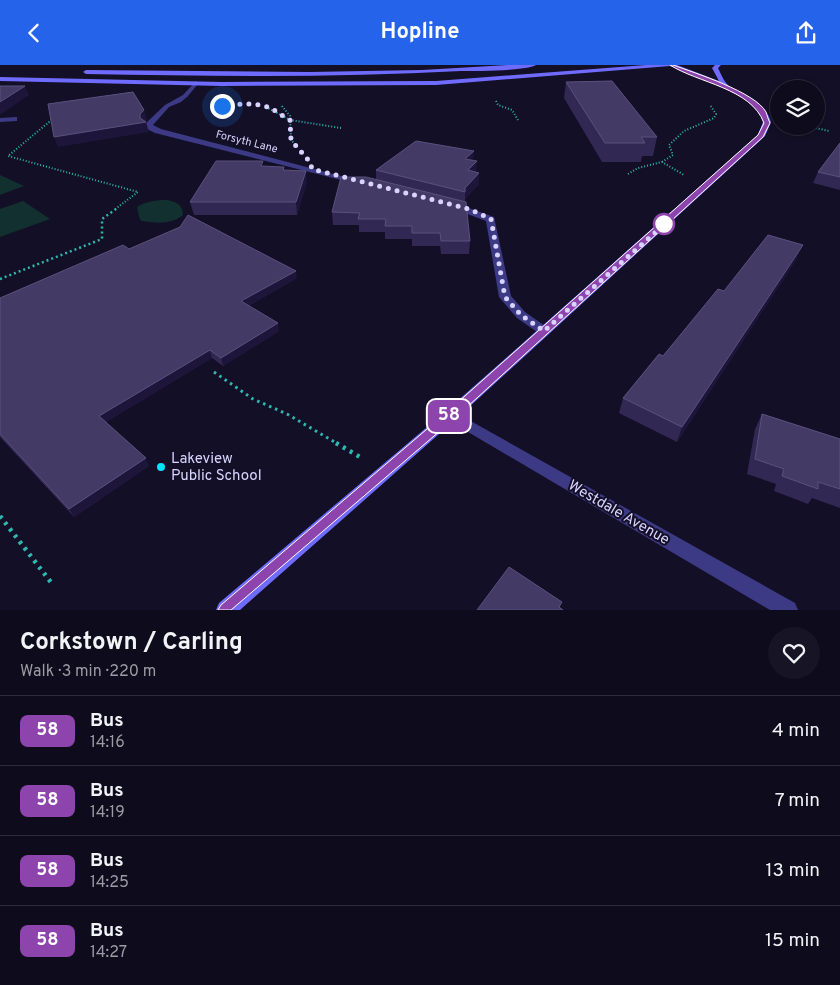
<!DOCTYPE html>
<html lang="en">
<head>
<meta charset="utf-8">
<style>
	body { margin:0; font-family:Overpass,sans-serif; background:#171425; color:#f1f3f6; height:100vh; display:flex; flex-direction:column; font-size:19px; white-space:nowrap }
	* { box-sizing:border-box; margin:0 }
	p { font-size:16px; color:#9b9ba3 }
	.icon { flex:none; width:28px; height:28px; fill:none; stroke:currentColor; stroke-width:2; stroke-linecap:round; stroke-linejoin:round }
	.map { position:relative; height:545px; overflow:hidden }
	.panel { display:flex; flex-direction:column; background:#0e0b1c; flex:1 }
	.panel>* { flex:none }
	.badge { padding:0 10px; border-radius:8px; font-size:18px; line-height:32px }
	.tools { position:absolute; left:770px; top:15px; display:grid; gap:10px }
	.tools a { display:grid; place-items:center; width:55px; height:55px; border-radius:50%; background:#0e0b1c; box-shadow:0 2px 8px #0003,0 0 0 1px #2e2b3b; font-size:25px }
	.you { position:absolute; width:25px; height:25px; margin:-12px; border:4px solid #fff; border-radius:50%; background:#1a73e8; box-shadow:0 0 0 8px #1a73e833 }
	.map>.badge { position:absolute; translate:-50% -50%; box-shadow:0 0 0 2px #fff }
	.round { display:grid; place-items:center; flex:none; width:52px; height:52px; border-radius:26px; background:#171425 }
	.summary { display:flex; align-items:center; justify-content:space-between; height:85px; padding:0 20px }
	h1 { font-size:24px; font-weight:700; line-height:38px }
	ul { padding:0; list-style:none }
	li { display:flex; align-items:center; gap:15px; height:70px; padding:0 20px; border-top:1px solid #2e2b3b }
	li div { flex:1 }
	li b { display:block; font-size:19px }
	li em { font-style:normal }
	li .badge { min-width:55px; font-weight:700; text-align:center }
	header { display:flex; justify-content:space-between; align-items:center; height:65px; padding:0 20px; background:#2563eb; color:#fff; font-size:22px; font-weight:700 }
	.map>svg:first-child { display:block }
	.green { fill:#12302f }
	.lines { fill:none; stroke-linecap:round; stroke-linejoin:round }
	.path-far3 { stroke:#2fb8b0; stroke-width:2; stroke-dasharray:1 2; stroke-linecap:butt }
	.path-far2 { stroke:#2fb8b0; stroke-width:2.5; stroke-dasharray:2 3; stroke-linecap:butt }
	.path-far1 { stroke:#2fb8b0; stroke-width:3; stroke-dasharray:2.5 4; stroke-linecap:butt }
	.path { stroke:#2fb8b0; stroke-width:4.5; stroke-dasharray:3 5; stroke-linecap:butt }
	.lane { fill:#3d3a85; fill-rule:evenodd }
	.street { fill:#3d3a85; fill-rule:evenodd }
	.secondary { fill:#6f6bff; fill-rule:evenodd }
	.wall { fill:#312854 }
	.shaded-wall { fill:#1d163a }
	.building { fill:#433a66; stroke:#5a527e }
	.line { fill:#8e44ad; stroke:#fff }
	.walk { stroke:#d9d4ff; stroke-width:5; stroke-dasharray:0 9 }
	.stop-dot { fill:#fff; stroke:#8e44ad; stroke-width:2.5 }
	.poi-dot { fill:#00e5ff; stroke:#130f26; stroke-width:2 }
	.labels { text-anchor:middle; stroke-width:4; stroke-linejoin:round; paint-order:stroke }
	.far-street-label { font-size:11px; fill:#d9d4ff; stroke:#130f26 }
	.near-poi-label { font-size:15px; fill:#d9d4ff; stroke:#130f26; text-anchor:start }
	.near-street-label { font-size:15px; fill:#d9d4ff; stroke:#130f26 }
</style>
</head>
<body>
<header><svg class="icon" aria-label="back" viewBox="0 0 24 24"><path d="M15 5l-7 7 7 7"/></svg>Hopline<svg class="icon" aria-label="share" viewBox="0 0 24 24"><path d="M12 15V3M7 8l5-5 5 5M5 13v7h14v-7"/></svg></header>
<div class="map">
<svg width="840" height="545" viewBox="0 0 840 545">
	<rect width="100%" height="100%" fill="#130f26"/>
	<g class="green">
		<path d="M0,110L24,121L0,130Z"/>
		<path d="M167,135C177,137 182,139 183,150C171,160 156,158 141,156L139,152L137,142C146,136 157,135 167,135Z"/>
		<path d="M23,136L50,154L0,172V144Z"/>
	</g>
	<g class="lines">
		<g class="path-far3">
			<path d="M496,36L498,40L512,45L518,55"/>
			<path d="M282,41L290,51L291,75L294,78"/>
			<path d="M266,42L290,55L341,63"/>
			<path d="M54,53L8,91L138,127L114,145"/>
			<path d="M807,61L829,66"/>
			<path d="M662,97L673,90L669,80L684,66L714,53L716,49L710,40"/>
			<path d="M628,109L638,103L662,97L684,110"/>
		</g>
		<path class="path-far2" d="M0,214L102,174V154L116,144"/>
		<path class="path-far1" d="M214,307L253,334L287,349L338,379"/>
		<g class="path">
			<path d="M336,378L360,392"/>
			<path d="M0,451L53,520"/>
		</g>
		<path class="lane" d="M196,16L198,19L187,32H183V30Z"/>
		<g class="street">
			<path d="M183,30L188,31L181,37L169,42L153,60L161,64L364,117L357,119L155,68L145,63V59L165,40Z"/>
			<path d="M17,52V56L0,57V53Z"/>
			<path d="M452,137L494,152L511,231L525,247L548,263L550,266L548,269H540L517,253L499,232L486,156L449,142L447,140Z"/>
			<path d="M451,345L795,538L798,545H770L446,354L444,350L446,346Z"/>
		</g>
		<g class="secondary">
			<path d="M508,0H536C525,6 476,6 461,6C336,13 211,11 86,9L83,7L86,5L310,7L422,5Z"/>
			<path d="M646,0H677L719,16L712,3L715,0H721L718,3C721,9 724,17 729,21C746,32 764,35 771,57L765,71L456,354L240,545H216L219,538L446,346L758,70L763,57L760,47L744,33L719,21L670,1L436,20L222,21L0,16V12L222,17L436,16Z"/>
		</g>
	</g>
	<g class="wall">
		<path d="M566,17L657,72L653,91H642L641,97H602L564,33Z"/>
		<path d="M840,78V125L813,118L818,107Z"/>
		<path d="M474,96L479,119L465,134V136L470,176L469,189H441L440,181H412V174H385V167H359V160H333L332,147L376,114V105Z"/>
		<path d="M264,101L285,105L307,117L297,150H194L190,137Z"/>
		<path d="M129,184L297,213L248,241L279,266L223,301L212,293L106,357L149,401L74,452L0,372V233Z"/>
		<path d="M797,193L677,377L619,348L623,333L724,226Z"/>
		<path d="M762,349L840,374V443L812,433L808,439L774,426L776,419L747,409L755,364Z"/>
	</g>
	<g class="shaded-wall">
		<path d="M25,21L29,30L0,50V37Z"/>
		<path d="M144,45L147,55L145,57H146L149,67L58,82L54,72L140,53V49Z"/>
		<path d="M474,86L473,97L465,94Z"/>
		<path d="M477,96L476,108L468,105Z"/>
		<path d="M306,106L307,117L297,150L296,137Z"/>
		<path d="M479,108V119L465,134V123Z"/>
		<path d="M803,180L797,193L677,377L682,362Z"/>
		<path d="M296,206L297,213L242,244L241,236Z"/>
		<path d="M278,258L279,266L223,301L221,293Z"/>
		<path d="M210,285L212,293L103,359L99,351Z"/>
		<path d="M146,393L149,401L74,452L69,444Z"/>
	</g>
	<g class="building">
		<path d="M612,16L657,72H641L645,78H605L566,17Z"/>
		<path d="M0,21H25L0,37Z"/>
		<path d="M133,27L144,45L140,49V53L146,57L54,72L48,39Z"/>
		<path d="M416,76L474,86L465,94L477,96L468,105L479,108L465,123V127L376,105Z"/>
		<path d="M840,78V112L818,107Z"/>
		<path d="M216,96H263L261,101L284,102L283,105L306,106L296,137H190Z"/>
		<path d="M341,112H366L466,137L470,176H441L440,168H412V161H385L386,154H358L360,148L332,147Z"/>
		<path d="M188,150L296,206L241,236L278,258L221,293L210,285L99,351L146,393L69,444L0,369V233L123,180L129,184L180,162Z"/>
		<path d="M768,170L803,180L682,362L623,333L659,289L663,291L718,224L724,226Z"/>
		<path d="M762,349L840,374V424L818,417V424L782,411L784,404L755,394Z"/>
		<path d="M509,502L562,537L559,542L563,545H477Z"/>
	</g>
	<path class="line" d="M670,0H673C695,8 755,27 766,47C767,50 768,54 770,58L763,72L455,353L231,545H218L221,540L447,347L758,70L764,58C751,23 698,18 670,0Z"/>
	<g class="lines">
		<path class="walk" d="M222,41C237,39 255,37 270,43C277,46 283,52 290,55L291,75L310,97L312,104L469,144L491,154L505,232L521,250L544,266L666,158L664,159"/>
	</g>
	<circle class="stop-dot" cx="664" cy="159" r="10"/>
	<circle class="poi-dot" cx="161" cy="402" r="5"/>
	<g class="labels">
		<g class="far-street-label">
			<text transform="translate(247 76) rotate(14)" y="4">Forsyth Lane</text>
		</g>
		<g class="near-poi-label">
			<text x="171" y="398">Lakeview<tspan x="171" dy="17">Public School</tspan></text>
		</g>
		<g class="near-street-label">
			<text transform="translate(619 447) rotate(30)" y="5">Westdale Avenue</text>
		</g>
	</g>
</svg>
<div class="tools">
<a><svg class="icon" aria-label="layers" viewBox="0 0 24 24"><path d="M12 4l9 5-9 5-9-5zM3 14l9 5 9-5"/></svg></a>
</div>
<div class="you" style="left:222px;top:41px"></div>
<b class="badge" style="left:449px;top:351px;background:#8e44ad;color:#fff">58</b>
</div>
<section class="panel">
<div class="summary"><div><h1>Corkstown / Carling</h1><p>Walk · 3 min · 220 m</p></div><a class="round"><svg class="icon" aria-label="heart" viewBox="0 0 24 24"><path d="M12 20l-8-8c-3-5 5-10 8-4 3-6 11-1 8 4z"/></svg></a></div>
<ul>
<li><span class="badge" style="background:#8e44ad;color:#fff">58</span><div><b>Bus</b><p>14:16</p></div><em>4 min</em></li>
<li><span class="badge" style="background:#8e44ad;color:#fff">58</span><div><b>Bus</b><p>14:19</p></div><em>7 min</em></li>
<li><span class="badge" style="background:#8e44ad;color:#fff">58</span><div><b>Bus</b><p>14:25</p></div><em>13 min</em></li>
<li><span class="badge" style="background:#8e44ad;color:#fff">58</span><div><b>Bus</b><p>14:27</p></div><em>15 min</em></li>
</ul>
</section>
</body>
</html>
